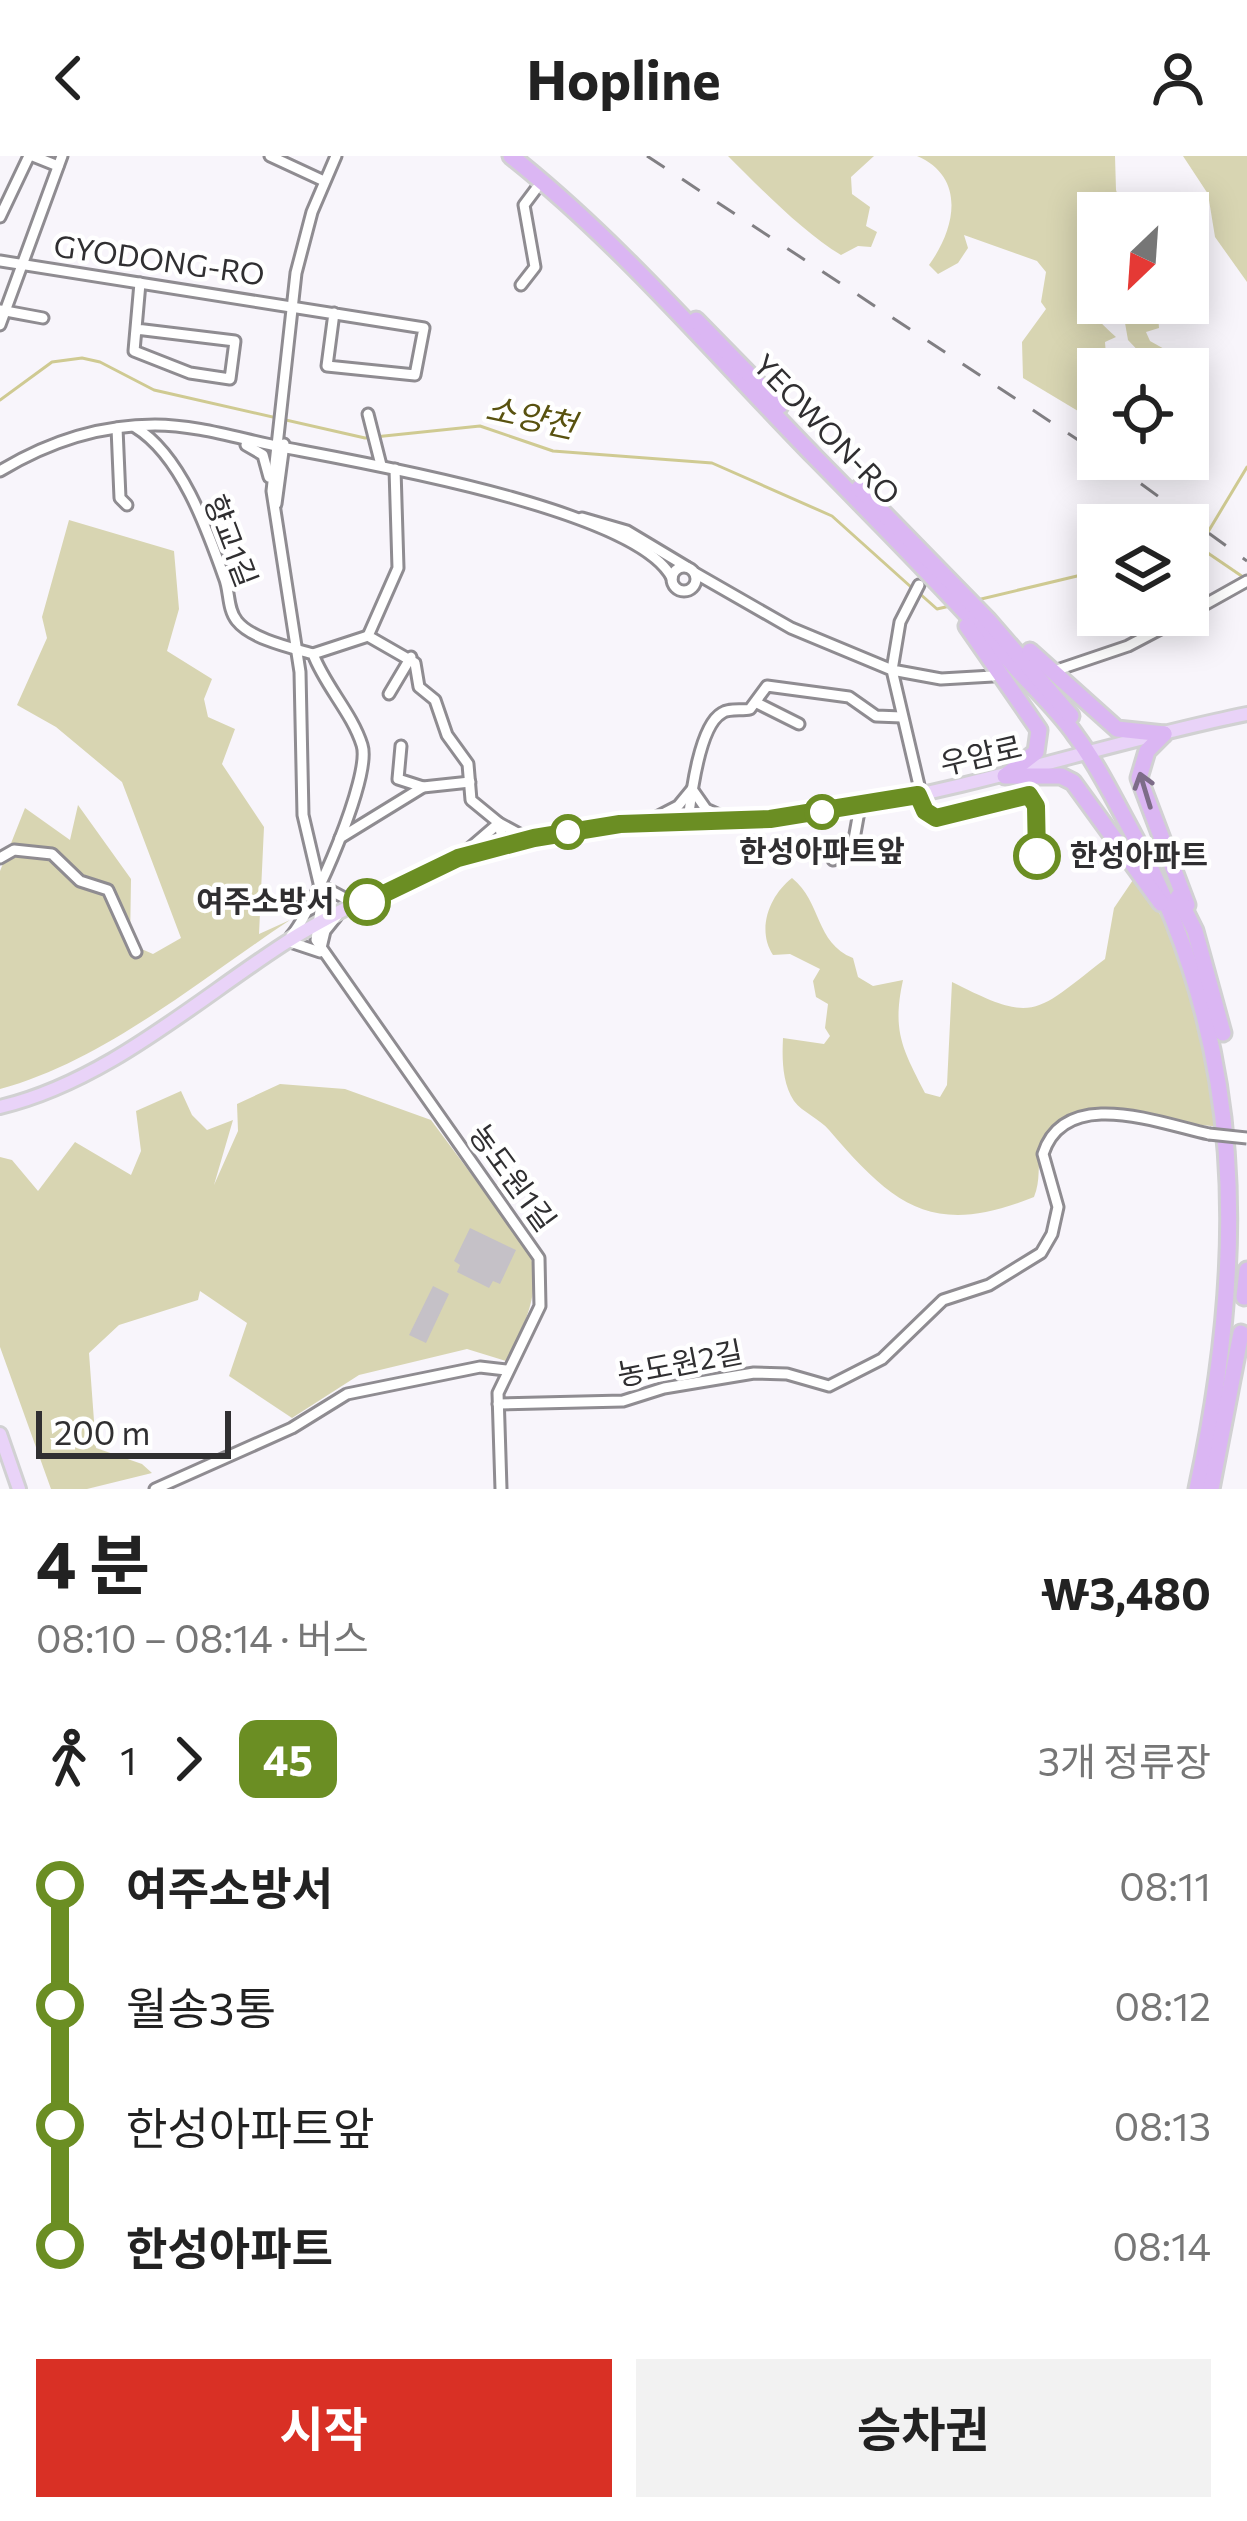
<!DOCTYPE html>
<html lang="ko">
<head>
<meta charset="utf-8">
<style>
	body { margin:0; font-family:Commissioner,"Noto Sans KR",sans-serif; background:#f2f2f2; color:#222; height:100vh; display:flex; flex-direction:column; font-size:45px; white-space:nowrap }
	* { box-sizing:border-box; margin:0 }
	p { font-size:39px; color:#767676 }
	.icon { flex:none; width:66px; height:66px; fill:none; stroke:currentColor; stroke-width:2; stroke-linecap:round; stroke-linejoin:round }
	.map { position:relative; height:1333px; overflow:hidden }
	.details { display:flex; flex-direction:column; background:#fff; flex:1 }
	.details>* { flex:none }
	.badge { padding:0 24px; border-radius:18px; font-size:42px; line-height:78px }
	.needle { width:78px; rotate:205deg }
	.buttons { position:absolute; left:1077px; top:36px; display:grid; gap:24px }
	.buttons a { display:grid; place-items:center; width:132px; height:132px; border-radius:0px; background:#fff; box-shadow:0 6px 30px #0003; font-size:60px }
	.scale { position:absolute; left:36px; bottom:30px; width:195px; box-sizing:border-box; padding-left:12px; border:6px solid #302f31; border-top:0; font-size:33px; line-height:42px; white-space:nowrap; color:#302f31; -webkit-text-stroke:9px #fff; paint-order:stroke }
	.map>.badge { position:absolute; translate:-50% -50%; box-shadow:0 0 0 6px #fff }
	.legs { display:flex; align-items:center; gap:18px; height:132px; padding:0 36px; font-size:39px }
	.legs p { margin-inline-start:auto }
	.overview { display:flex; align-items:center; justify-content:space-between; height:204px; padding:0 36px }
	h1 { font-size:66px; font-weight:700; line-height:90px }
	.button { display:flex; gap:24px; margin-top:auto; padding:24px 36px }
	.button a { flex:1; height:138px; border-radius:0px; background:#d93025; color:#fff; font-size:48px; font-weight:700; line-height:138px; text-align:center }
	.button a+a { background:#f2f2f2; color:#222 }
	ul { padding:0 36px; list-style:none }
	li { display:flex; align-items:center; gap:42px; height:120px; font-size:45px }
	li i { display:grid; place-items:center; width:18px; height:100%; margin:0 15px; background:currentColor }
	li i::after { content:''; width:30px; height:30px; margin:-15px; border:9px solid; border-radius:50%; background:#fff }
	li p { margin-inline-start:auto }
	li:first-child i { background:linear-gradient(#0000 50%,currentColor 0) }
	li:last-child i { background:linear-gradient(currentColor 50%,#0000 0) }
	header { display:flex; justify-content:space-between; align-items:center; height:156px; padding:0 36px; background:#fff; font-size:54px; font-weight:700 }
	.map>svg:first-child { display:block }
	.green { fill:#d8d5b2 }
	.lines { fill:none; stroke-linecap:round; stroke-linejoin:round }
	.stream { stroke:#cfca92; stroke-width:3 }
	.building { fill:#c5c1c7 }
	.minor-casing { stroke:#8f8c91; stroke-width:15 }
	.major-casing { stroke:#d1d1d2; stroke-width:18 }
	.highway-casing { stroke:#d1d1d2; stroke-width:21 }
	.minor { stroke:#fff; stroke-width:9 }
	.major { stroke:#e9d3f8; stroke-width:12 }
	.highway { stroke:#dbb6f3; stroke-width:15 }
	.rail { stroke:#817f83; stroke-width:3; stroke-dasharray:21 21; stroke-linecap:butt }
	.minor-bridge-casing { stroke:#8f8c91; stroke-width:15; stroke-linecap:butt }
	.minor-bridge { stroke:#fff; stroke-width:9 }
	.oneway { stroke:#7d6c88 }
	.line-1-casing { stroke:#fff; stroke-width:27 }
	.line-1 { stroke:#6b8e23; stroke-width:18 }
	.stop-1-dot { fill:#fff; stroke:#6b8e23; stroke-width:6 }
	.labels { text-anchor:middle; stroke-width:9; stroke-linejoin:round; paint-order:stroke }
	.street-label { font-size:30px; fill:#302f31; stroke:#fff }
	.stop-label { font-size:30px; font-weight:bold; fill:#302f31; stroke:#fff }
	.water-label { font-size:33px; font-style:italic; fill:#595210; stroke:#fff }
</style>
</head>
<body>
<header><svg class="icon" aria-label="back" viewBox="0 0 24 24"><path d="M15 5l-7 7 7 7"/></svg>Hopline<svg class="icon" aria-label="person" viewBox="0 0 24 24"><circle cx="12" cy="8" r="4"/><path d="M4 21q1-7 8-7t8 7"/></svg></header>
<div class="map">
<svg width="1247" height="1333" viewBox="0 0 1247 1333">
	<rect width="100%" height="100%" fill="#f8f5fb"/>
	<g class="green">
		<path d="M728,0H874L851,21L852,38L870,51L866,70L877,76L871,91L858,90L841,99C804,77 760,32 728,0Z"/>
		<path d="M917,0H1115L1116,34L1124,57H1098V96H1094C1088,145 1074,143 1116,181L1105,186L1106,200L1139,212L1145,202L1128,184L1122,150L1147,147L1158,159L1159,172L1146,176L1150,185L1200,213L1203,222H1188V213H1098V267L1023,222L1022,186L1046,153L1041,146L1046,116L1037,105L964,79L968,92L958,107L938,118L929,109C956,72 966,21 917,0Z"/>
		<path d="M1183,0H1247V126L1215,81L1208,38Z"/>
		<path d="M69,364L174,395L179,453L167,495L212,523L204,543L208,561L235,573L222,608L264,671L259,778L290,764C201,823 104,905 0,933V715L25,652L70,684L78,649L131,723L130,788L153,798L181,782L122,626L56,571L17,549L47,482L42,461Z"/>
		<path d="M1135,721L1167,769L1179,800L1223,971C1201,969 1178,967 1156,963C1118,955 1055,938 1041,994C1037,1010 1041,1024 1034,1041C933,1082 894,1050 829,974C820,963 802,956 794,945C782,927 782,902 783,882L824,888L830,880L825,872L828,848L816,841L813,825L820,813L790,798L773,799C756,773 770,739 792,722C822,746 815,787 853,802L858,821L873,830L903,824C892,875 902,892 925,937L940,941L947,929L952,826C1035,868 1034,858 1105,803L1114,752Z"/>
		<path d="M280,928L345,933L431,964L530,1097C541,1140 525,1167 506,1205L467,1193L359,1219L292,1262L229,1220L247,1167L200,1135L198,1144L119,1169L89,1197L96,1292L142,1308L152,1317L87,1333H51L0,1191V1001L12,1004L38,1035L75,986L131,1019L141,995L136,955L181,935L192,959L207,974L233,964L214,1029L238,975L237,948Z"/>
	</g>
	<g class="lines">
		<g class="stream">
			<path d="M0,244L52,206L82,202L100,206L154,234L365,282L480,270L553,295L712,307L832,360L911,431"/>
			<path d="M1199,391L1246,423"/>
			<path d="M1188,394L1199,391L1247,311"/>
			<path d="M919,437L937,453L950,450"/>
			<path d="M977,444L1098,415"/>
		</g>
	</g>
	<g class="building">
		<path d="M470,1072L516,1094L500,1128L493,1125L489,1132L457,1116L460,1109L454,1105Z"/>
		<path d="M433,1130L449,1138L426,1187L409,1179Z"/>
	</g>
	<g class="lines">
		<defs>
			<g id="minor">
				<path d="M33,0L58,10"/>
				<path d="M270,0L324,25"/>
				<path d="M336,0L312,56L296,117L272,335L300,516L303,659L322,740L316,784L539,1102L540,1150L498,1237L501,1333"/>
				<path d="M0,61L29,0"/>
				<path d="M0,105L424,172L415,219L327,210L334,157"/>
				<path d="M521,129L535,111L524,49L536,33"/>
				<path d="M0,154L43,162"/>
				<path d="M0,169L62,0"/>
				<path d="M136,173L235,185L230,223L190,217L134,195L140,127"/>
				<path d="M368,258L381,309"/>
				<path d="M135,271C181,299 207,373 224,421C230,435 227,453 237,465C251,483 292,492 313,498C325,530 352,557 362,589C372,619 313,755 291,780"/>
				<path d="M117,272L120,342L127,349"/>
				<path d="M246,289L263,299L269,321"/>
				<path d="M395,313L398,412L368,480L415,507L419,531L435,544L447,579L468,608L471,644L499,667L503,688"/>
				<path d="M0,315C48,286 99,269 155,269C197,269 240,283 281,291C359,306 637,353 672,422"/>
				<path d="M276,348L284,288"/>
				<path d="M582,362L627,375L687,411"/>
				<circle cx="684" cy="423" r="12"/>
				<path d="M695,417L791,472L892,514L925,655L943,661L1029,639L1036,650L1037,701"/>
				<path d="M919,429L900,466L892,514L941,523L993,520"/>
				<path d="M1188,458L1247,425"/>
				<path d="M313,498L368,480"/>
				<path d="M1057,514L1128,490L1187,459"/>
				<path d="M389,538L411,501"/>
				<path d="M757,547L799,568"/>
				<path d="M401,590L398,623L423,631"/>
				<path d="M651,664L678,650L692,633L706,653L724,661"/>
				<path d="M688,665C691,640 699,570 722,557C729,552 742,555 750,553L767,530L849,541L876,560L902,561"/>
				<path d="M340,682L423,631L470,626"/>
				<path d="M463,698L499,667L525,681"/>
				<path d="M0,702L14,694L52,698L80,725L108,734L136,796"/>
				<path d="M833,704L853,689L860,650"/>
				<path d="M322,730L354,747"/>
				<path d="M290,786L320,796L325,775L337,760"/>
				<path d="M498,1248L623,1245L664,1232L754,1217L787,1218L829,1230L882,1203L943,1144L989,1129L1041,1097L1052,1078L1058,1051L1043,998C1065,929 1161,968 1209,978"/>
				<path d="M155,1333L292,1272L347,1238L480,1211L506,1214"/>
			</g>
			<g id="major">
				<path d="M0,951C105,926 193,847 282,789C326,760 404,723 453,704C579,654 718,674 849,652C984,630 1113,585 1247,558"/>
				<path d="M0,1278L19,1333"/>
			</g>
			<g id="highway">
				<path d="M511,0C622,88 716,200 815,301C883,370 951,439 1016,512C1036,534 1059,555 1076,580C1097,608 1114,643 1131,674C1247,886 1247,1101 1197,1333"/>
				<path d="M696,164L780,250"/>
				<path d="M859,332L988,464L1071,560"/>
				<path d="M967,470L1039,574L1036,596L1008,618"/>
				<path d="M1030,495L1117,573L1164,578"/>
				<path d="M1164,578L1147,595L1139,622L1187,749"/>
				<path d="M1005,620H1061L1073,626L1161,747"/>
				<path d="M1178,741L1195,775L1223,877"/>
				<path d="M1244,1141L1247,1114"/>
				<path d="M1211,1333L1241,1177"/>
			</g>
		</defs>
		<use href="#minor" class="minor-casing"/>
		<use href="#major" class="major-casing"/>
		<use href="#highway" class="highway-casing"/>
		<use href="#minor" class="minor"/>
		<use href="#major" class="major"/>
		<use href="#highway" class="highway"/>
		<g class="rail">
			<path d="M647,0L1098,297"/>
			<path d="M1107,303L1247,405"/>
		</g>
		<defs>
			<path id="minor-bridge" d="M1209,978L1247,982"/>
		</defs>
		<use href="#minor-bridge" class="minor-bridge-casing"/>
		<use href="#minor-bridge" class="minor-bridge"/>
	</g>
	<defs><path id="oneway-shaft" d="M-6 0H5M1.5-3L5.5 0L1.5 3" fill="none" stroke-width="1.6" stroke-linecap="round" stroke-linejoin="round" transform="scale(3)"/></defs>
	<use class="oneway" href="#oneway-shaft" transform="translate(1145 634) rotate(-107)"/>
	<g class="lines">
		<defs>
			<path id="line-1" d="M367,746L458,702L534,682L620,668L770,663L918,639L925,655L936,662L1029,639L1036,650L1037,700"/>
		</defs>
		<use href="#line-1" class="line-1-casing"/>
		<use href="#line-1" class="line-1"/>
	</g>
	<g class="stop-1-dot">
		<circle cx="822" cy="656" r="15"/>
		<circle cx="568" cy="676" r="15"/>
		<circle cx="1037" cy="700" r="21"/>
		<circle cx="367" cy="746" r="21"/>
	</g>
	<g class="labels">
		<g class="street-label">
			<text transform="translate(159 105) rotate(8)" y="10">GYODONG-RO</text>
			<text transform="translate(826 274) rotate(46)" y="10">YEOWON-RO</text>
			<text transform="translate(230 385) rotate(69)" y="10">향교1길</text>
			<text transform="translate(981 600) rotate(-13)" y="10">우암로</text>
			<text transform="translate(512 1022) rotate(54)" y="10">농도원1길</text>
			<text transform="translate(680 1208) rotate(-11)" y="10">농도원2길</text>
		</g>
		<g class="stop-label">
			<text x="822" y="706">한성아파트앞</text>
			<text x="1070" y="710" text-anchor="start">한성아파트</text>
			<text x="334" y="756" text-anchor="end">여주소방서</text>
		</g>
		<g class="water-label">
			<text transform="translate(531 261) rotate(12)" y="12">소양천</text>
		</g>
	</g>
</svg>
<div class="buttons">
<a><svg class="needle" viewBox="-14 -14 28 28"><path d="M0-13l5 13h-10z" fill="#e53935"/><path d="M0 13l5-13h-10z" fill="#767676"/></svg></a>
<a><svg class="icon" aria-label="locate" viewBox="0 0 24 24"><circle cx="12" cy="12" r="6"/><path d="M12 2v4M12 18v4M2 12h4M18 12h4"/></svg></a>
<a><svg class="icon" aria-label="layers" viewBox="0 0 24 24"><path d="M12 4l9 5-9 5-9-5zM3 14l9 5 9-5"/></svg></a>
</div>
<div class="scale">200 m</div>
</div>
<section class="details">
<div class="overview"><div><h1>4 분</h1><p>08:10 – 08:14 · 버스</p></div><b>₩3,480</b></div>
<div class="legs"><svg class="icon" aria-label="walk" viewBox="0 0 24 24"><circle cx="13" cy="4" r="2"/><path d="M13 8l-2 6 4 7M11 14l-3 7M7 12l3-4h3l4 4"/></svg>1<svg class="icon" aria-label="forward" viewBox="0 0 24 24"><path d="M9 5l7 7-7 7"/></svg><b class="badge" style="background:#6b8e23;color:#fff">45</b><p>3개 정류장</p></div>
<ul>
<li><i style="color:#6b8e23"></i><b>여주소방서</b><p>08:11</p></li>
<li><i style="color:#6b8e23"></i><span>월송3통</span><p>08:12</p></li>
<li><i style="color:#6b8e23"></i><span>한성아파트앞</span><p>08:13</p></li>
<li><i style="color:#6b8e23"></i><b>한성아파트</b><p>08:14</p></li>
</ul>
<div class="button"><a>시작</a><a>승차권</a></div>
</section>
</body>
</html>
